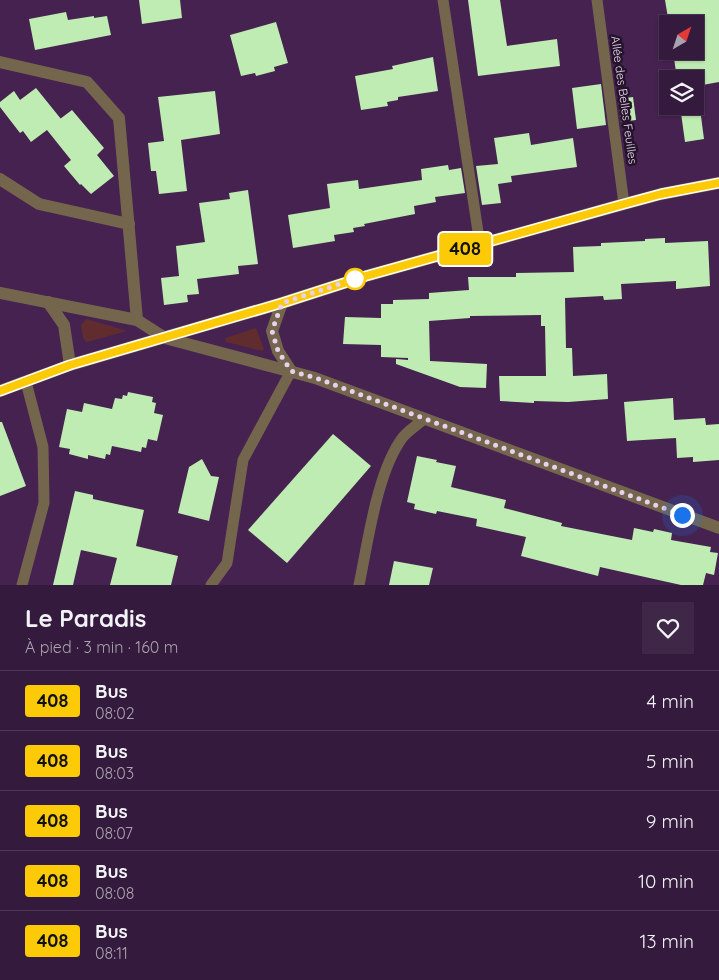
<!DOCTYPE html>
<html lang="fr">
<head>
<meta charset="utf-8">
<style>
	body { margin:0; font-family:Quicksand,sans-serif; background:#3f2747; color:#f1f3f6; height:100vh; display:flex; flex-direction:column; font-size:19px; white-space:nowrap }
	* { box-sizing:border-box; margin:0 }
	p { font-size:16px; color:#a9a1af }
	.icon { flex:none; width:28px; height:28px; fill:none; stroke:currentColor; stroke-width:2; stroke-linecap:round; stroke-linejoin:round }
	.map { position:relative; height:585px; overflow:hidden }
	.panel { display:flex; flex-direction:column; background:#341a3c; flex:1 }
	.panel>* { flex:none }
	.badge { padding:0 10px; border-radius:4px; font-size:18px; line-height:32px }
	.needle { width:32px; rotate:39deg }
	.fabs { position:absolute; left:659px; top:15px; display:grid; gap:10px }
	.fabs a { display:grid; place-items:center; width:45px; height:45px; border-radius:0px; background:#341a3c; box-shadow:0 1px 4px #0004,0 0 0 1px #4e3856; font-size:25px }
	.you { position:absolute; width:25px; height:25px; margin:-12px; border:4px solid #fff; border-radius:50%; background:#1a73e8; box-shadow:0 0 0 8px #1a73e833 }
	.map>.badge { position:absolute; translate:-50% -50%; box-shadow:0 0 0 2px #fff }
	.round { display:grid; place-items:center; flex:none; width:52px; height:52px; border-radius:0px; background:#3f2747 }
	.headline { display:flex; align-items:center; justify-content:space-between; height:85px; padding:0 25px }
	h1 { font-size:24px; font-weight:700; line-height:38px }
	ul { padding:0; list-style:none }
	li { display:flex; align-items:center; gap:15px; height:60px; padding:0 25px; border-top:1px solid #4e3856 }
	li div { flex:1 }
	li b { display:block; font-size:19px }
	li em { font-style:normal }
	li .badge { min-width:55px; font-weight:700; text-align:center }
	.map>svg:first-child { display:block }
	.green { fill:#612c2e }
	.building { fill:#bfecb2 }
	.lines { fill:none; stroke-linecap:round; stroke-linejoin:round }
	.lane { stroke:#74654d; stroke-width:11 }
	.street { stroke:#74654d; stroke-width:12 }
	.line-casing { stroke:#fff; stroke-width:11 }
	.line { stroke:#fcca06; stroke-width:8 }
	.walk { stroke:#e7d1ed; stroke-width:5; stroke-dasharray:0 9 }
	.stop-dot { fill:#fff; stroke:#fcca06; stroke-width:2.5 }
	.labels { text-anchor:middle; stroke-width:5; stroke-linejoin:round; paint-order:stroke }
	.street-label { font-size:12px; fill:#e7d1ed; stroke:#241429 }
</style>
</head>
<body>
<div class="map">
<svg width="719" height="585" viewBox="0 0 719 585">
	<rect width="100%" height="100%" fill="#462250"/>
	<g class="green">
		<path d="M87,319L127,331L87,342L83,338L81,325L85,320Z"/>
		<path d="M256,328L264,349L262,351L226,342L225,338Z"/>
	</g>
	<g class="building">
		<path d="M139,0H180L182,18L142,24Z"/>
		<path d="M468,0H500L507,46L557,39L560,66L478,76Z"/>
		<path d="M665,0H719V82L697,86L704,139L685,142L680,106H695V79H677L673,51H695V24H669Z"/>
		<path d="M66,12L68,20L94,16V18L107,16L111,35L35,50L29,19Z"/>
		<path d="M276,22L288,63L274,67L275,71L256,76L255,73L241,76L230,35Z"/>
		<path d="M433,57L438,91L398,97V100L387,102L388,106L361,110L355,76L393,69L392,66Z"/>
		<path d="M601,84L606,125L577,129L572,88Z"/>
		<path d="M36,88L61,119L52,125L72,110L104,148L97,155L114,176L91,194L81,184L80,185L64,166L71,160L47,130L31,142L23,131L20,133L0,107V102L14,91L20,100Z"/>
		<path d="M215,91L220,134L181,140L187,191L159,194L156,171H151L148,143L164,141L158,97Z"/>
		<path d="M633,97L636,120L621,122L618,99Z"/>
		<path d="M529,133L531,145L573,138L577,167L511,176L512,182L498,184L501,203L482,205L476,166L498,164L494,138Z"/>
		<path d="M448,165L449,170L461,168L465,193L435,197L436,202L414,206L415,214L364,224L365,226L353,228L354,232L334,235L335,241L293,248L288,215L330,208L327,184L358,180L359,189L422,180L421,169Z"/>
		<path d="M248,190L258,264L238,266L239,274L197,279L199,294L187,295L188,302L164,305L161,278L179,276L176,246L205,242L199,203L230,199L229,193Z"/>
		<path d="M665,238V243L708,241L710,286L676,289V281L621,284L622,299L604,300L603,296L565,298L566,348H572L573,376L607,374L608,399L568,402L534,401V403L500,401L499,376H546L545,326H541V315L470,316V318L429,321L430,361L487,364L486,388L460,387L396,364V359L408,360V358L381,357V345L343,344L345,317L381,318V304H393V300L429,299V293L469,290L468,277H516V273L574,272L573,247L601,246V243L645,241V239Z"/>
		<path d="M128,392L153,397L152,402L156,403L154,413L163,415L157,441L148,439L146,448L142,447L141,452L112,446L110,455L106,454L105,459L88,455V459L69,454L70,449L59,447L67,409L82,412L84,403L112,409L115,398L122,399L123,395L127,396Z"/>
		<path d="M673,398L674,420L705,418L706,425L719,424V460L693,462V457L677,458L676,438L627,441L624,402Z"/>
		<path d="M0,422H2L26,486L0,496Z"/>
		<path d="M333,434L371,466L287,563L248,530Z"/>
		<path d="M417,456L437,460L436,462L456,466L451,487L506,500L504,508L562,523L561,526L632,540L634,528L653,532L654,529L672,533L671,540L711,547L710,552L718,553L714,575L706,573L703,585H681L600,567L598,576L521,556L526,537L476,526L477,519L437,511L436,514L414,509L415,504L407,502Z"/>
		<path d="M202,459L211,476L219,477L209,521L178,513L189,467Z"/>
		<path d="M75,491L93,495V499L144,510L136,546L178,556L171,585H110L117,558L81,550L73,585H53Z"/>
		<path d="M394,561L433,568L429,585H389Z"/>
	</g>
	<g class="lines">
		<g class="lane">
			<path d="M443,0L480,245"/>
			<path d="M597,0L624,204"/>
			<path d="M22,585L44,503L43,447L26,382"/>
			<path d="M211,585L227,563L243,460L291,371"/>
			<path d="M359,585C368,542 377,471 403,437C409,430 417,425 424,419"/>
		</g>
		<g class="street">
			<path d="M0,62L87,82L119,118L137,320"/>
			<path d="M0,179L39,204L129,224"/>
			<path d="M0,293L137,320L165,338L315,378L719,528"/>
			<path d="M48,302L64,325L70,365"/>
			<path d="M282,303L272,331L278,351L291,371"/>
			<path d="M0,391L70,365L282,303L366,276L624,204L661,194L719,183"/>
		</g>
	</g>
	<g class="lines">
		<defs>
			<path id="line" d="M0,391L70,365L282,303L366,276L624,204L661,194L719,183"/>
		</defs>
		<use href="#line" class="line-casing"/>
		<use href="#line" class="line"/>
		<path class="walk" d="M355,279L282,303L272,331L278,351L291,371L316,378L682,515"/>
	</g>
	<circle class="stop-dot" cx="355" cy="279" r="10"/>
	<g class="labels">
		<g class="street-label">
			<text transform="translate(624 100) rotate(82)" y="4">Allée des Belles Feuilles</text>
		</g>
	</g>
</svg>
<div class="fabs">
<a><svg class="needle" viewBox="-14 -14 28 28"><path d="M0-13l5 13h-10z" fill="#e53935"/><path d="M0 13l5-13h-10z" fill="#a9a1af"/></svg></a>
<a><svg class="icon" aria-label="layers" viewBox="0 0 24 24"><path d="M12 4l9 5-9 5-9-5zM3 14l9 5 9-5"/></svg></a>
</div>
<div class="you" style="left:682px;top:515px"></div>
<b class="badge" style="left:465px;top:249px;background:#fcca06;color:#111">408</b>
</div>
<section class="panel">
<div class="headline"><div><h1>Le Paradis</h1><p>À pied · 3 min · 160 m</p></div><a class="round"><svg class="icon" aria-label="heart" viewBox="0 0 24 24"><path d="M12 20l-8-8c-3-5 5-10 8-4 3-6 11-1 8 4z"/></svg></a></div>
<ul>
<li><span class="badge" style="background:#fcca06;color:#111">408</span><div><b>Bus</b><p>08:02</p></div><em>4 min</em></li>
<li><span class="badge" style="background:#fcca06;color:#111">408</span><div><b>Bus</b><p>08:03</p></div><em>5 min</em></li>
<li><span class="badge" style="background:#fcca06;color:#111">408</span><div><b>Bus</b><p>08:07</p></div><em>9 min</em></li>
<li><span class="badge" style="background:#fcca06;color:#111">408</span><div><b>Bus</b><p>08:08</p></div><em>10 min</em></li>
<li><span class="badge" style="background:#fcca06;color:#111">408</span><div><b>Bus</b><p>08:11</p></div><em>13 min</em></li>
</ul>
</section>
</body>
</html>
